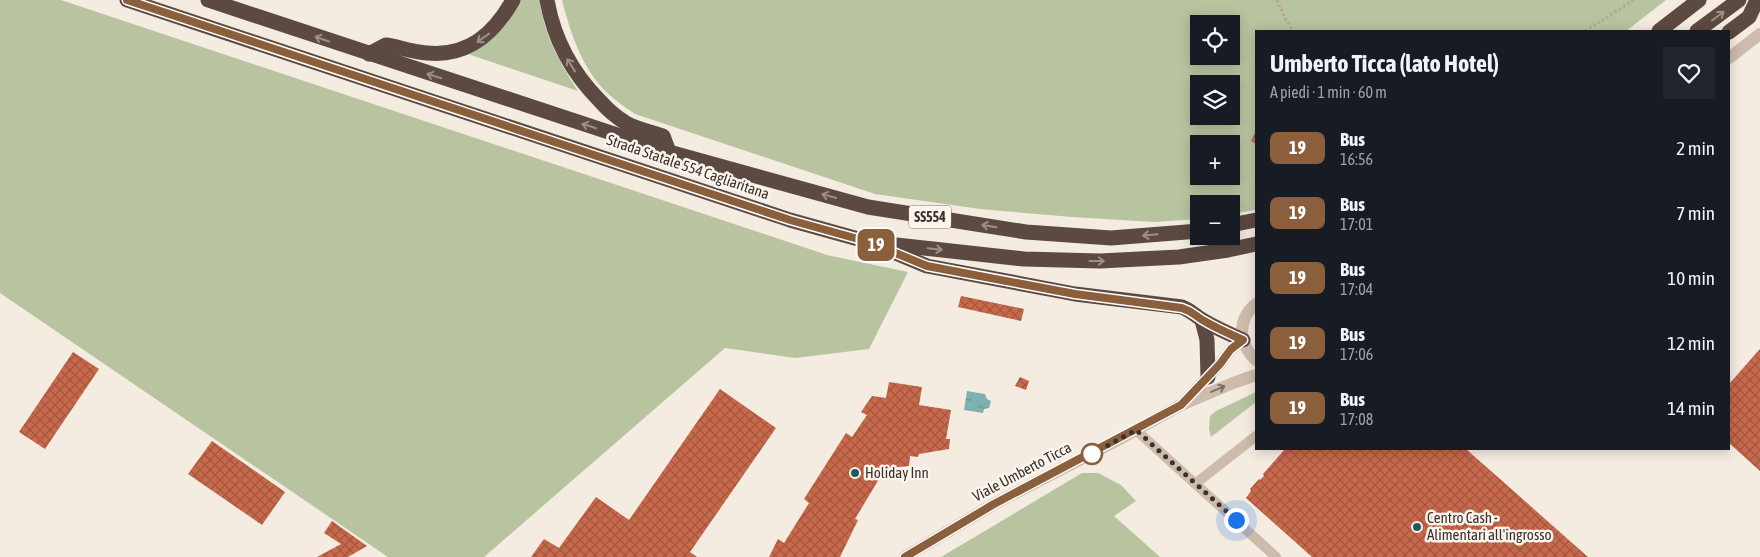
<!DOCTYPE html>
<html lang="it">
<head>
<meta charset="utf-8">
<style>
	body { margin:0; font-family:"Asap Condensed",sans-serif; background:#20242c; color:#f1f3f6; height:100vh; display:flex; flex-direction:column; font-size:19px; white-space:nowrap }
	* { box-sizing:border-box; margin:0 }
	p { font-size:16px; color:#9ea1a6 }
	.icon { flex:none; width:28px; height:28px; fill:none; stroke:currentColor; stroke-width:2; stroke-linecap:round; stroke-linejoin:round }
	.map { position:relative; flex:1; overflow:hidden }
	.details { position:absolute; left:1255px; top:30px; width:475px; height:420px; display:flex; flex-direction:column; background:#171b24; border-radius:0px; box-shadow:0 2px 12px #0003 }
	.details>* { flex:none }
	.badge { padding:0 10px; border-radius:8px; font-size:18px; line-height:32px }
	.buttons { position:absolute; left:1190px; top:15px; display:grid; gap:10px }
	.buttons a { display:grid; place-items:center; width:50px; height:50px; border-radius:0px; background:#171b24; box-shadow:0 2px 12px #0003; font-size:25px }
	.you { position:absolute; width:25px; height:25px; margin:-12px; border:4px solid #fff; border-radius:50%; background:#1a73e8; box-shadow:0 0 0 8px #1a73e833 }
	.map>.badge { position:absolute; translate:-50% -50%; box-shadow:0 0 0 2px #fff }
	.round { display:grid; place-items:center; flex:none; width:52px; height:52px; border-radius:0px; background:#20242c }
	.summary { display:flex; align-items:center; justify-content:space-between; height:85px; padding:0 15px }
	h1 { font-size:24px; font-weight:700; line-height:38px }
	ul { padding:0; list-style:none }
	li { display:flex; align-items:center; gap:15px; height:65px; padding:0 15px }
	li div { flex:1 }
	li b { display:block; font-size:19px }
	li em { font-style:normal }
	li .badge { min-width:55px; font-weight:700; text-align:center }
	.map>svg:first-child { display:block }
	.green { fill:#b8c4a0; fill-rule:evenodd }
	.water { fill:url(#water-ripples) }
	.building { fill:url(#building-cross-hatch) }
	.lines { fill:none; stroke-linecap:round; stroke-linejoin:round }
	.path { stroke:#b9a596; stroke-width:3; stroke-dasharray:2.5 2.5; stroke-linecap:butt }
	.lane { stroke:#cdbbac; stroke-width:10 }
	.street { stroke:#cdbbac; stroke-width:12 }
	.highway { stroke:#5c4a42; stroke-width:15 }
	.oneway { stroke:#9c8e87 }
	.oneway2 { stroke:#7d6f65 }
	.line-casing { stroke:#fff; stroke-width:11 }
	.line { stroke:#8b5e3c; stroke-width:8 }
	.walk { stroke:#3b302b; stroke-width:5; stroke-dasharray:0 9 }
	.stop-dot { fill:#fff; stroke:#8b5e3c; stroke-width:2.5 }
	.poi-dot { fill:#1f5a5e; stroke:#fbf5ee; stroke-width:2 }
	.labels { text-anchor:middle; stroke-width:5; stroke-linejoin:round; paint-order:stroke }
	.shield { fill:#fbf5ee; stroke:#756b66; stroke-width:1 }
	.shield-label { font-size:14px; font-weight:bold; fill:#3b302b }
	.street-label { font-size:15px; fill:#3b302b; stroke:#fbf5ee }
	.poi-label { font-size:15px; fill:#3b302b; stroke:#fbf5ee; text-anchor:start }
</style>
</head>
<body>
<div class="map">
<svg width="1760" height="557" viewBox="0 0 1760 557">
	<defs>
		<pattern id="water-ripples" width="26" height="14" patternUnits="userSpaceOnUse" patternTransform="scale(1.25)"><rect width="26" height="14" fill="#7fb0b2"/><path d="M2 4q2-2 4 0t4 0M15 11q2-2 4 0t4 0" fill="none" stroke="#699091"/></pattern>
		<pattern id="building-cross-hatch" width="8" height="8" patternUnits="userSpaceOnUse" patternTransform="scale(1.25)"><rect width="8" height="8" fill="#c8694b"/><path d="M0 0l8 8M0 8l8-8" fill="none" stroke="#a4573f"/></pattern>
	</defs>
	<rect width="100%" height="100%" fill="#f4ebe1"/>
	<g class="green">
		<path d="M0,0H61L827,255L908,272L869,349L795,358L725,348L484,557H388L0,293Z"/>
		<path d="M519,0H540C543,34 560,63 578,91L468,54C495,39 507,29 519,0Z"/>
		<path d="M562,0H1666L1626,31H1256V210L1231,214V204H1199V219L1154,222L1072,217L980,209L875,194L635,114C628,109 620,104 613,98C584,74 571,36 562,0ZM1199,24H1231V56H1199ZM1199,84H1231V116H1199ZM1199,144H1231V176H1199Z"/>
		<path d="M1256,392V402L1211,437L1209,429L1210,416L1216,411Z"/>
		<path d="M1082,473H1098L1121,485L1136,501L1114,516L1160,557H941Z"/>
	</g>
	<path class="water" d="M967,391L985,394L987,399L991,401L989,408L984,409L983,413L964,410Z"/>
	<g class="building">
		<path d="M1256,131V144L1251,141Z"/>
		<path d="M961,296L1024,309L1021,321L958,307Z"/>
		<path d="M1760,349V471L1729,443V384Z"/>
		<path d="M73,352L99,369L45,449L19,432Z"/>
		<path d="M1020,377L1029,381L1026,390L1015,386Z"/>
		<path d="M889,382L922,387L919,405L951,410L946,439H950L949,449L919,454L918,457L910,456L909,466L890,468L888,480L879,479L855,519L858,520L840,557H769L778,539L784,543L809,503L804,499L846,433L852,437L867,415L861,412L872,396L886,398Z"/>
		<path d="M720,389L776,428L690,552L697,557H531L544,539L559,548L596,497L629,520Z"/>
		<path d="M212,441L285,492L262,525L188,474Z"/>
		<path d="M1285,449H1466L1588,557H1312L1246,498L1251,491L1250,489L1259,479L1260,480L1264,476L1263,474Z"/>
		<path d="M332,521L367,546L348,557H317L341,544L324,533Z"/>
	</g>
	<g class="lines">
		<g class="path">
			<path d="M1277,0L1285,18L1293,31"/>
			<path d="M1585,31L1634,0"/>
		</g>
		<g class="lane">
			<path d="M1136,430L1276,557"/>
			<path d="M1195,484L1256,436"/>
		</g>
		<g class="street">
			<path d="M1729,58L1760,34"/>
			<path d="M1256,304C1237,319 1238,344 1256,360"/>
			<path d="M1185,401L1220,364L1231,349L1243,340"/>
			<path d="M905,557L994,504L1116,441L1181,405L1233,383L1256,375"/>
		</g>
		<g class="highway">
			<path d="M127,0L790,220L869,242L1024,259L1100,261L1179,257L1228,250L1256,244"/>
			<path d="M208,0L669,152L868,207L1026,232L1111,238L1199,231"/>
			<path d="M547,0C554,40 571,72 600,101C607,109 616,117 626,123C637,129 651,132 663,136L669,152"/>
			<path d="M1659,31L1699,0"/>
			<path d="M1697,31L1739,0"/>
			<path d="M1729,32L1749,17L1757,0"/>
			<path d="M369,54L386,45C399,47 413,52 427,53C468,57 494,34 513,0"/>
			<path d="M1231,225L1256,220"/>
			<path d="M886,249L927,266L1075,294L1182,307C1194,312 1196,317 1206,322C1218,329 1230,334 1243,340"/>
			<path d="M1202,320L1207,340L1208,377"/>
		</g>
	</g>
	<defs><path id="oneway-shaft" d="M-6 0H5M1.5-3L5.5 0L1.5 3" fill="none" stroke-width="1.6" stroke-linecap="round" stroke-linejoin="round" transform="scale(1.25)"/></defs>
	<g class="oneway">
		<use href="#oneway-shaft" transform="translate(1718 16) rotate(-37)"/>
		<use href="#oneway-shaft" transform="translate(483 38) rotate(144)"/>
		<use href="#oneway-shaft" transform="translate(322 39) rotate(-161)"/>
		<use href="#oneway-shaft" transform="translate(571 65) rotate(-122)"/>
		<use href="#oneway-shaft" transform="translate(434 76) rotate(-162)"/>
		<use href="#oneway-shaft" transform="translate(589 126) rotate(-162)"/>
		<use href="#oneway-shaft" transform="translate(829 196) rotate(-165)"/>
		<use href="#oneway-shaft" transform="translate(989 226) rotate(-171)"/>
		<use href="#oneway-shaft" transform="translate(1150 235) rotate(175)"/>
		<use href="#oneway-shaft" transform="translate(935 249) rotate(6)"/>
		<use href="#oneway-shaft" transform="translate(1097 261)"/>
	</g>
	<use class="oneway2" href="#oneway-shaft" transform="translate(1218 389) rotate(-23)"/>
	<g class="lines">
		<defs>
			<path id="line" d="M127,0L790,220L869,242L927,266L1075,294L1182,308C1194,312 1196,317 1206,322C1218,329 1230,334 1243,340L1231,349L1220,364L1181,405L994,504L905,557"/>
		</defs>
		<use href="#line" class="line-casing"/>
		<use href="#line" class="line"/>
		<path class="walk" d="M1092,454L1136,430L1236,520"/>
	</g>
	<circle class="stop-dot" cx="1092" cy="454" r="10"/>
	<g class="poi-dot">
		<circle cx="855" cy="473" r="5"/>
		<circle cx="1417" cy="527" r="5"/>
	</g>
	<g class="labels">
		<rect class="shield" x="909" y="205.5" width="42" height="23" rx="4"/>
		<g class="shield-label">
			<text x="930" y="222">SS554</text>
		</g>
		<g class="street-label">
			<text transform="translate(688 167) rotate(19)" y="5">Strada Statale 554 Cagliaritana</text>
			<text transform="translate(1022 472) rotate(-28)" y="5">Viale Umberto Ticca</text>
		</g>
		<g class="poi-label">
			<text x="865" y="478">Holiday Inn</text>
			<text x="1427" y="523">Centro Cash -<tspan x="1427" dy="17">Alimentari all'ingrosso</tspan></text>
		</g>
	</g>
</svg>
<div class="buttons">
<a><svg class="icon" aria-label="locate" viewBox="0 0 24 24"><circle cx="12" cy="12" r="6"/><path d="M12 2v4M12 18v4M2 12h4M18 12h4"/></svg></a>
<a><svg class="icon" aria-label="layers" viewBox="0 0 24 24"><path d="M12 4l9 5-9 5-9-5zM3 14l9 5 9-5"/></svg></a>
<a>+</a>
<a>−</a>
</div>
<div class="you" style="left:1236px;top:520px"></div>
<b class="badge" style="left:876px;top:245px;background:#8b5e3c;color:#fff">19</b>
<section class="details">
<div class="summary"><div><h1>Umberto Ticca (lato Hotel)</h1><p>A piedi · 1 min · 60 m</p></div><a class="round"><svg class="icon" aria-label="heart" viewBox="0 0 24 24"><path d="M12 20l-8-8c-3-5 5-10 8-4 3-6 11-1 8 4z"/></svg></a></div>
<ul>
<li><span class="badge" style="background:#8b5e3c;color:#fff">19</span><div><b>Bus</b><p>16:56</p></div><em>2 min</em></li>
<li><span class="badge" style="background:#8b5e3c;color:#fff">19</span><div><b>Bus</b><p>17:01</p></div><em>7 min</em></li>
<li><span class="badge" style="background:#8b5e3c;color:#fff">19</span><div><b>Bus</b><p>17:04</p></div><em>10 min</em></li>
<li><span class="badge" style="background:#8b5e3c;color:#fff">19</span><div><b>Bus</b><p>17:06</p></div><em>12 min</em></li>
<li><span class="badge" style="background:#8b5e3c;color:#fff">19</span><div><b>Bus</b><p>17:08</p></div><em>14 min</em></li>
</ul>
</section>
</div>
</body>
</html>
